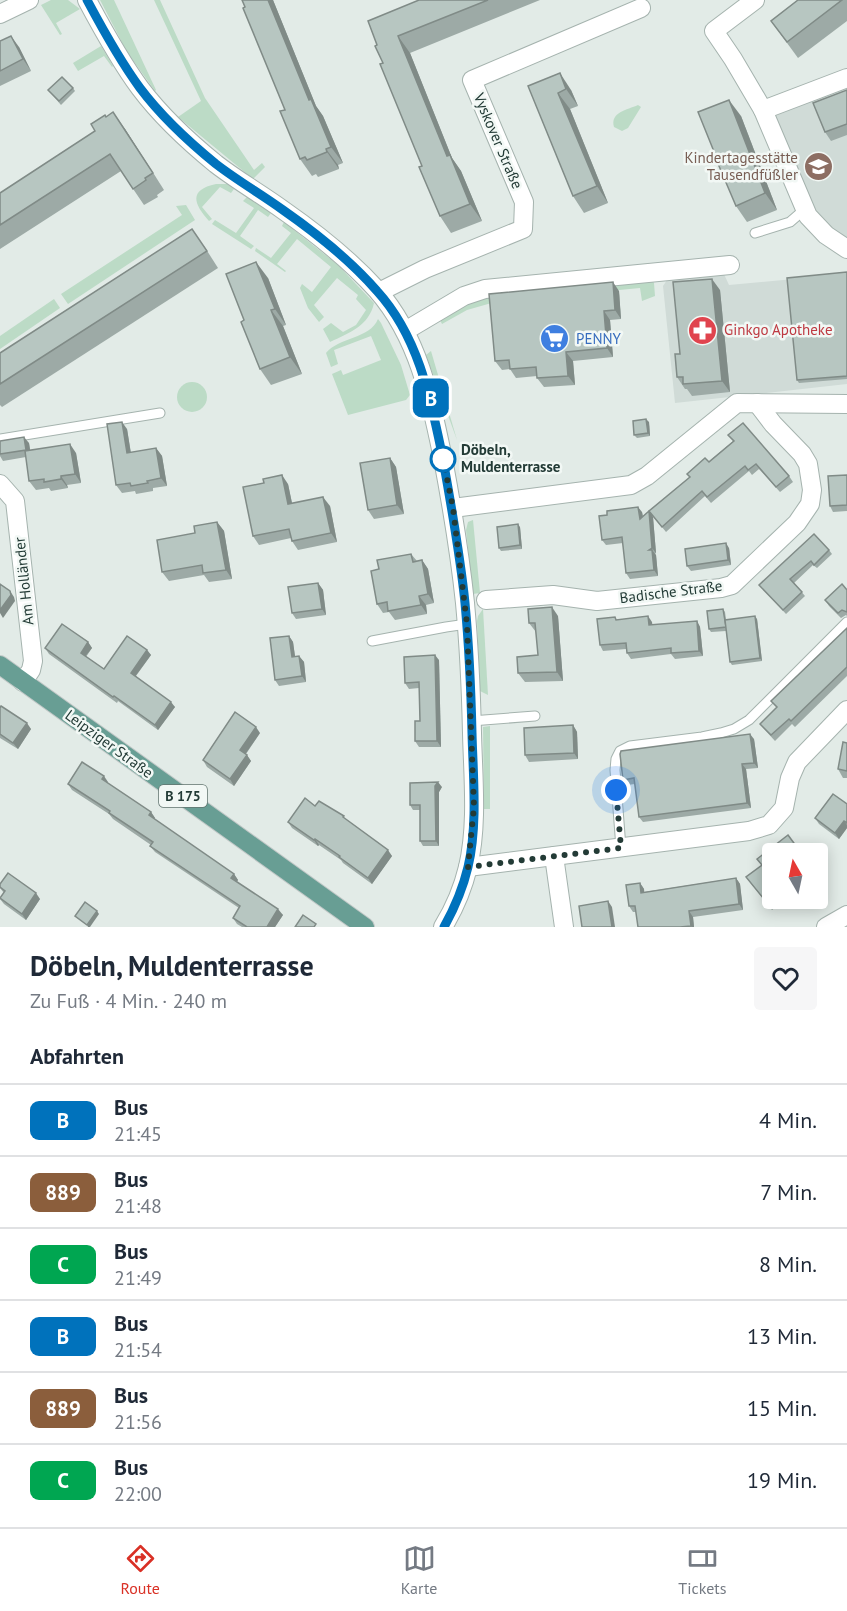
<!DOCTYPE html>
<html lang="de">
<head>
<meta charset="utf-8">
<style>
	body { margin:0; font-family:"PT Sans",sans-serif; background:#f6f6f7; color:#1f2937; height:100vh; display:flex; flex-direction:column; font-size:22px; white-space:nowrap }
	* { box-sizing:border-box; margin:0 }
	p { font-size:20px; color:#747a83 }
	.icon { flex:none; width:33px; height:33px; fill:none; stroke:currentColor; stroke-width:2; stroke-linecap:round; stroke-linejoin:round }
	.map { position:relative; height:927px; overflow:hidden }
	.sheet { display:flex; flex-direction:column; background:#fff; flex:1 }
	.sheet>* { flex:none }
	.badge { padding:0 12px; border-radius:9px; font-size:21px; line-height:39px }
	.needle { width:39px; rotate:351deg }
	.controls { position:absolute; left:762px; top:843px; display:grid; gap:12px }
	.controls a { display:grid; place-items:center; width:66px; height:66px; border-radius:6px; background:#fff; box-shadow:0 3px 15px #0003; font-size:30px }
	.you { position:absolute; width:30px; height:30px; margin:-15px; border:4px solid #fff; border-radius:50%; background:#1a73e8; box-shadow:0 0 0 9px #1a73e833 }
	.map>.badge { position:absolute; translate:-50% -50%; box-shadow:0 0 0 3px #fff }
	h2 { padding:0 30px; font-size:22px; line-height:54px }
	.round { display:grid; place-items:center; flex:none; width:63px; height:63px; border-radius:6px; background:#f6f6f7 }
	.headline { display:flex; align-items:center; justify-content:space-between; height:102px; padding:0 30px }
	h1 { font-size:28px; font-weight:800; line-height:45px }
	ul { padding:0; list-style:none }
	li { display:flex; align-items:center; gap:18px; height:72px; padding:0 30px; border-top:2px solid #e0e1e3 }
	li div { flex:1 }
	li b { display:block; font-size:22px }
	li em { font-style:normal }
	li .badge { min-width:66px; font-weight:700; text-align:center }
	.tab-bar { display:flex; justify-content:space-around; align-items:center; height:84px; border-top:2px solid #e0e1e3; background:#fff; font-size:16px; color:#747a83 }
	.tab-bar a { display:grid; justify-items:center; gap:3px }
	.tab-bar .active { color:#d93025 }
	.map>svg:first-child { display:block }
	.built { fill:#d0dbd7 }
	.green { fill:#bcdbc6 }
	.lines { fill:none; stroke-linecap:round; stroke-linejoin:round }
	.service-casing { stroke:#a5b3ae; stroke-width:11 }
	.minor-casing { stroke:#a5b3ae; stroke-width:20 }
	.tertiary-casing { stroke:#a5b3ae; stroke-width:20 }
	.primary-casing { stroke:#c1c8c7; stroke-width:20 }
	.service { stroke:#fff; stroke-width:9 }
	.minor { stroke:#fff; stroke-width:18 }
	.tertiary { stroke:#fff; stroke-width:18 }
	.primary { stroke:#689e94; stroke-width:18 }
	.wall { fill:#9daaa6 }
	.shaded-wall { fill:#808b87 }
	.building { fill:#b7c6c1; stroke:#808b87; stroke-width:1.5 }
	.line-casing { stroke:#fff; stroke-width:14 }
	.line { stroke:#0072bc; stroke-width:9 }
	.walk { stroke:#233b36; stroke-width:6; stroke-dasharray:0 10.8 }
	.stop-dot { fill:#fff; stroke:#0072bc; stroke-width:3 }
	.labels { text-anchor:middle; stroke-width:5; stroke-linejoin:round; paint-order:stroke }
	.shield { fill:#f2f8f5; stroke:#61746f; stroke-width:1.5 }
	.shield-label { font-size:14px; font-weight:bold; fill:#233b36 }
	.street-label { font-size:15px; fill:#233b36; stroke:#f2f8f5 }
	.education-label { font-size:15px; fill:#785e54; stroke:#f2f8f5; text-anchor:end }
	.health-label { font-size:15px; fill:#be3a42; stroke:#f2f8f5; text-anchor:start }
	.shop-label { font-size:15px; fill:#366cbe; stroke:#f2f8f5; text-anchor:start }
	.stop-label { font-size:15px; font-weight:bold; fill:#233b36; stroke:#f2f8f5; text-anchor:start }
</style>
</head>
<body>
<div class="map">
<svg width="847" height="927" viewBox="0 0 847 927">
	<rect width="100%" height="100%" fill="#e2ebe7"/>
	<g class="built">
		<path d="M847,82V240L830,230L810,210L772,116L775,111Z"/>
		<path d="M723,272L729,285L847,274V384L675,403L663,286L669,277Z"/>
	</g>
	<g class="green">
		<path d="M51,0H68L80,9L56,23L62,34L60,35L41,5Z"/>
		<path d="M100,0H114L156,90L155,91L127,52Z"/>
		<path d="M154,0H160L205,98L254,170L262,163L265,167L253,179L178,117L201,101Z"/>
		<path d="M101,46L113,66L112,67L104,56L78,71L73,63Z"/>
		<path d="M638,105L641,107L628,128L622,131L614,127C610,112 627,110 638,105Z"/>
		<path d="M216,184H227L234,189L231,193L220,187L202,207L212,219L209,221C194,204 188,190 216,184Z"/>
		<path d="M247,197L271,213L268,217L258,210L240,236L254,246L251,249L212,224L215,220L236,233L254,208L243,201Z"/>
		<path d="M186,205L195,220L68,304L61,294L182,215L176,206Z"/>
		<path d="M284,222L338,265L374,303C369,326 349,333 330,342L323,329L331,323L343,332L356,325L366,310L356,299L358,295L337,278L314,305L324,317L319,322L308,308L300,288L302,284L312,292L331,267L297,239L277,264L286,271L285,272L255,251L256,248L271,258L291,233L282,226Z"/>
		<path d="M652,280L654,283L655,296L642,301L640,288L495,302L467,310L442,324L440,320L468,300L491,293Z"/>
		<path d="M54,299L60,308L0,349V336Z"/>
		<path d="M378,319L381,323L401,365L410,395L406,400L348,415L332,374L341,370L343,375L381,360L371,336L334,350L338,364L331,367L326,353C339,337 370,339 378,319Z"/>
		<path d="M431,351L457,440L426,355Z"/>
		<circle cx="192" cy="397" r="15"/>
		<path d="M473,520L480,593L473,594L466,530L468,522Z"/>
		<path d="M483,609L488,695L480,691L477,621L478,616Z"/>
		<path d="M490,726V809H484L483,727Z"/>
	</g>
	<g class="lines">
		<defs>
			<g id="service">
				<path d="M755,233L790,222L805,209"/>
				<path d="M0,439L160,413"/>
				<path d="M372,641L446,627L467,624"/>
				<path d="M471,721L535,716"/>
				<path d="M621,848L615,770L616,759L620,751L630,746L702,737L721,733L734,729L749,720L847,622"/>
			</g>
			<g id="minor">
				<path d="M87,0C103,30 120,61 140,88C161,116 189,142 216,164C238,181 261,194 283,210C316,233 350,260 377,290C419,338 431,400 443,459C452,507 460,555 465,603C469,646 471,690 472,733C473,777 478,824 468,867C463,888 454,909 443,927"/>
				<path d="M755,0L714,31L733,59L763,110"/>
				<path d="M847,78L763,110L808,216L826,235L847,249"/>
				<path d="M379,292L425,269L523,229L524,202L472,80L641,8"/>
				<path d="M405,331L464,296L485,289L730,265"/>
				<path d="M0,484L15,501L33,661L31,670L23,682"/>
				<path d="M453,508L631,485L647,476L737,403L847,404"/>
				<path d="M486,600L553,595L597,601L721,588L732,585L797,523L810,504L812,490L808,464L802,454L773,424L757,403"/>
				<path d="M554,856L564,927"/>
				<path d="M468,867L749,831L769,825L784,808L790,778L797,762L847,710"/>
				<path d="M826,927L847,915"/>
			</g>
			<path id="tertiary" d="M0,14L29,0"/>
			<path id="primary" d="M0,665L365,927"/>
		</defs>
		<use href="#service" class="service-casing"/>
		<use href="#minor" class="minor-casing"/>
		<use href="#tertiary" class="tertiary-casing"/>
		<use href="#primary" class="primary-casing"/>
		<use href="#service" class="service"/>
		<use href="#minor" class="minor"/>
		<use href="#tertiary" class="tertiary"/>
		<use href="#primary" class="primary"/>
	</g>
	<g class="wall">
		<path d="M242,0H273L316,106L323,116L343,163L338,165L339,169L318,177L316,174L312,176L300,159L285,110Z"/>
		<path d="M419,0H540L410,53L452,158L461,171L482,221L451,233L440,216L422,166L383,63L377,45Z"/>
		<path d="M798,0H847V21L798,58L771,21Z"/>
		<path d="M0,41L19,47L31,71L0,86Z"/>
		<path d="M528,86L571,90L578,106L570,109L608,203L584,213L573,196Z"/>
		<path d="M73,88L75,91L61,105L48,90Z"/>
		<path d="M847,90V135L831,141L825,132Z"/>
		<path d="M741,116L777,210L747,222L736,206L717,159Z"/>
		<path d="M106,117L125,129L164,190L157,195L158,197L144,205L121,171L0,249V193L95,131Z"/>
		<path d="M204,246L218,268L2,407L0,405V353Z"/>
		<path d="M847,272V379L799,383L797,380Z"/>
		<path d="M268,278L286,325L283,326L302,374L271,385L260,369L244,320Z"/>
		<path d="M720,290L730,392L692,396L687,389H685L677,377L680,354Z"/>
		<path d="M619,291L621,319L610,320L613,357L573,361L575,385L544,387L537,378V376L516,378L510,369L502,370L495,361Z"/>
		<path d="M649,422L650,436L637,438L634,435Z"/>
		<path d="M127,429L131,453L156,448L162,456L167,486L153,488V491L136,494L135,491L122,493L116,485Z"/>
		<path d="M728,435L789,476L793,482L780,492L759,469L752,475L749,471L711,503L705,496L666,532L649,511L733,441Z"/>
		<path d="M0,441L29,443L30,450L76,453L81,483L67,485L68,488L51,491L49,488L36,490L29,481L26,457L3,461L0,456Z"/>
		<path d="M390,458L396,467L404,514L374,519L368,510Z"/>
		<path d="M847,475V511L833,512L830,506Z"/>
		<path d="M288,484L292,503L330,506L337,542L298,550L292,541L291,538L259,545L253,536Z"/>
		<path d="M649,511L653,517L656,553L655,554L656,555L658,576L630,579L626,573L623,543L606,545L602,540L642,512L643,516Z"/>
		<path d="M217,522L224,531L232,579L209,582L204,575L169,581L162,572L195,533Z"/>
		<path d="M520,527L522,549L501,551L499,548Z"/>
		<path d="M729,548L731,565L691,571L687,566Z"/>
		<path d="M829,550L832,554L817,568L813,565L794,583L805,596L786,614L759,585Z"/>
		<path d="M411,554L417,561L422,560L428,569L434,603L426,605L427,614L395,620L389,612L383,613L377,604L379,569Z"/>
		<path d="M318,583L323,590L326,615L296,619L292,613Z"/>
		<path d="M847,590V616L846,615L841,618L829,606L825,600Z"/>
		<path d="M723,609L725,612L726,619H757L762,661L732,665L730,662L726,631L711,632L709,629Z"/>
		<path d="M558,616L563,681L525,682L518,673L538,655L536,632L529,623Z"/>
		<path d="M618,620L652,622V625L697,621L700,627L703,656L675,659L671,654L631,659L627,653L626,649L603,651L600,645Z"/>
		<path d="M847,628V676L795,727L792,724L775,741L764,729L760,724L777,708L771,701Z"/>
		<path d="M289,636L293,642L295,657L299,656L304,662L306,682L279,686L275,680Z"/>
		<path d="M88,642L92,648L86,657L104,669L147,650L151,655L136,676L175,707L158,730L118,701L117,703L49,654L45,648Z"/>
		<path d="M439,660L441,747H419L415,741L420,721L419,688L409,689L405,683Z"/>
		<path d="M0,708L31,729L18,749L0,738Z"/>
		<path d="M573,725L577,732L578,759L529,762L525,755Z"/>
		<path d="M260,733L246,754L251,761L234,786L207,767L203,760Z"/>
		<path d="M754,739L758,768L746,769L751,808L643,822L639,817L635,784L627,785L623,780Z"/>
		<path d="M847,743V778H843L838,769Z"/>
		<path d="M108,782L107,783L151,812L155,818L154,819L234,874L238,880L236,882L283,915L275,927H242L237,924L233,918L239,908L155,852L150,846L151,845L113,819L109,814L72,790L68,784Z"/>
		<path d="M442,787L439,792V846H423L420,841V810H413L410,805Z"/>
		<path d="M847,804V828L839,839L819,824L815,818Z"/>
		<path d="M315,806L347,820L392,856L372,884L343,863L341,860L319,845L318,846L292,828L288,822Z"/>
		<path d="M746,877L772,898H787L772,910Z"/>
		<path d="M736,878L740,884L743,910L693,917L694,927H638L636,912H633L629,906L640,883L644,889V892Z"/>
		<path d="M0,884L40,899L26,920L4,904L0,899L4,893L0,888Z"/>
		<path d="M818,885L824,895L808,907L802,898H818Z"/>
	</g>
	<g class="shaded-wall">
		<path d="M268,0H273L316,106L323,116L343,163L331,147L309,100Z"/>
		<path d="M11,36L19,47L31,71L23,59Z"/>
		<path d="M398,36L410,53L452,158L461,171L482,221L470,204L447,156Z"/>
		<path d="M560,73L571,90L578,106L566,89Z"/>
		<path d="M558,93L570,109L608,203L597,186Z"/>
		<path d="M729,100L741,116L777,210L765,193Z"/>
		<path d="M113,112L125,129L164,190L153,173Z"/>
		<path d="M326,149L338,165L339,169L327,152Z"/>
		<path d="M256,262L268,278L286,325L275,309Z"/>
		<path d="M712,279L720,290L730,392L722,381Z"/>
		<path d="M613,282L619,291L621,319L615,310Z"/>
		<path d="M271,310L283,326L302,374L290,357Z"/>
		<path d="M604,311L610,320L613,357L607,348Z"/>
		<path d="M566,352L573,361L575,385L568,376Z"/>
		<path d="M646,419L649,422L650,436L648,433Z"/>
		<path d="M122,422L127,429L132,461L127,453Z"/>
		<path d="M24,437L29,443L31,456L26,450Z"/>
		<path d="M70,444L76,453L81,483L75,474Z"/>
		<path d="M156,448L162,456L167,486L161,478Z"/>
		<path d="M390,458L396,467L404,514L397,505Z"/>
		<path d="M282,475L288,484L294,513L288,504Z"/>
		<path d="M61,476L67,485L68,488L61,479Z"/>
		<path d="M323,497L330,506L337,542L331,533Z"/>
		<path d="M638,507L642,512L644,525L640,519Z"/>
		<path d="M649,511L653,517L656,553L652,548Z"/>
		<path d="M217,522L224,531L232,579L226,570Z"/>
		<path d="M518,524L520,527L522,549L520,545Z"/>
		<path d="M726,543L729,548L731,565L728,560Z"/>
		<path d="M652,550L656,555L658,576L654,570Z"/>
		<path d="M422,560L428,569L434,603L428,594Z"/>
		<path d="M318,583L323,590L326,615L322,609Z"/>
		<path d="M10,591L14,597L15,601L3,618L0,613V610Z"/>
		<path d="M419,596L426,605L427,614L421,605Z"/>
		<path d="M552,607L558,616L563,681L557,672Z"/>
		<path d="M648,616L652,622L653,631L649,625Z"/>
		<path d="M755,616L757,619L762,661L760,658Z"/>
		<path d="M697,621L700,627L703,656L699,651Z"/>
		<path d="M289,636L293,642L296,663L292,657Z"/>
		<path d="M88,642L92,648L84,658L81,653Z"/>
		<path d="M147,650L151,655L134,678L131,673Z"/>
		<path d="M435,655L439,660L441,747L437,741Z"/>
		<path d="M299,656L304,662L306,682L302,676Z"/>
		<path d="M171,702L175,707L158,730L155,725Z"/>
		<path d="M27,723L31,729L18,749L13,743Z"/>
		<path d="M573,725L577,732L578,759L574,753Z"/>
		<path d="M256,727L260,733L244,756L240,750Z"/>
		<path d="M750,734L754,739L758,768L754,763Z"/>
		<path d="M247,755L251,761L234,786L230,779Z"/>
		<path d="M742,764L746,769L751,808L747,803Z"/>
		<path d="M104,776L108,782L106,785L102,779Z"/>
		<path d="M438,782L442,787L439,792V846L436,841L435,786Z"/>
		<path d="M151,812L155,818L153,821L149,815Z"/>
		<path d="M844,821L847,825V828L839,839L835,833Z"/>
		<path d="M315,839L319,845L318,846L314,840Z"/>
		<path d="M388,850L392,856L372,884L368,878Z"/>
		<path d="M234,874L238,880L235,885L231,878Z"/>
		<path d="M736,878L740,884L743,910L739,904Z"/>
		<path d="M640,883L644,889L645,899L641,893Z"/>
		<path d="M36,893L40,899L26,920L22,914Z"/>
		<path d="M608,901L612,907L615,927H612Z"/>
		<path d="M278,909L283,915L275,927H267Z"/>
		<path d="M97,911L99,914L90,927H88L87,925Z"/>
		<path d="M689,911L693,917L694,927H692L691,926Z"/>
	</g>
	<g class="building">
		<path d="M242,0H268L309,100L311,99L331,147L326,149L327,152L307,160L305,157L300,159L280,111L285,110L243,8L245,7Z"/>
		<path d="M419,0H488L398,36L447,156L450,155L470,204L440,216L419,167L422,166L380,64L383,63L375,46L377,45L368,21Z"/>
		<path d="M798,0H842L787,42L771,21Z"/>
		<path d="M11,36L23,59L0,71V41Z"/>
		<path d="M560,73L566,89L558,93L597,186L573,196L528,86Z"/>
		<path d="M62,77L73,88L59,101L48,90Z"/>
		<path d="M847,90V124L825,132L813,103Z"/>
		<path d="M729,100L765,193L736,206L716,159H717L698,112Z"/>
		<path d="M113,112L153,173L145,178L146,180L133,189L110,154L0,225V193L95,131L91,124L105,115L106,117Z"/>
		<path d="M192,229L207,251L0,384V353Z"/>
		<path d="M256,262L275,309L271,310L290,357L260,369L241,322L244,320L226,274Z"/>
		<path d="M847,272V376L797,380L787,278Z"/>
		<path d="M712,279L722,381L683,384V377H677L675,354H680L673,282Z"/>
		<path d="M613,282L615,310L604,311L607,348L566,352L568,376L537,378L536,367L510,369L509,360L495,361L489,294Z"/>
		<path d="M646,419L648,433L634,435L633,421Z"/>
		<path d="M122,422L127,453L156,448L161,478L147,481L148,483L131,486L130,483L116,485L107,424Z"/>
		<path d="M743,423L789,476L776,487L756,464L748,470L745,466L707,497L702,491L662,527L649,511L690,477L687,474L705,458L709,462L734,441L728,435Z"/>
		<path d="M24,437L26,450L0,454V441Z"/>
		<path d="M70,444L75,474L61,476V479L44,482V479L29,481L25,451Z"/>
		<path d="M390,458L397,505L368,510L360,463Z"/>
		<path d="M282,475L288,504L323,497L331,533L292,541L289,529L253,536L243,487L264,483L263,479Z"/>
		<path d="M847,475V505L830,506L828,476Z"/>
		<path d="M638,507L640,519L649,511L652,548L649,550H652L654,570L626,573L622,537L602,540L599,516L607,515V511Z"/>
		<path d="M217,522L226,570L203,573L202,565L162,572L157,540L195,533L194,526Z"/>
		<path d="M518,524L520,545L499,548L497,527Z"/>
		<path d="M814,534L829,550L814,565L811,561L790,579L802,592L783,610L759,585Z"/>
		<path d="M726,543L728,560L687,566L685,549Z"/>
		<path d="M411,554L413,562L422,560L428,594L419,596L421,605L388,611L387,602L377,604L371,571L379,569L377,560Z"/>
		<path d="M318,583L322,609L292,613L288,587Z"/>
		<path d="M0,584L10,591L11,595L0,610Z"/>
		<path d="M842,584L847,590V612L842,610L838,613L825,600Z"/>
		<path d="M552,607L557,672L518,673L517,657L538,655L535,623H529L528,609Z"/>
		<path d="M723,609L726,627L709,629L707,611Z"/>
		<path d="M648,616L649,625L697,621L699,651L671,653V648L627,653L626,643L600,645L597,619L615,617L616,620Z"/>
		<path d="M755,616L760,658L730,662L725,620Z"/>
		<path d="M62,624L88,642L81,653L104,669L127,636L147,650L131,673L171,702L155,725L114,696L113,697L45,648Z"/>
		<path d="M847,628V667L791,721L789,719L771,735L760,724L777,707L771,701Z"/>
		<path d="M289,636L292,657L299,656L302,676L275,680L270,638Z"/>
		<path d="M435,655L437,741H415V721H420L419,682L405,683L404,657Z"/>
		<path d="M1,706L27,723L13,743L0,734V708Z"/>
		<path d="M235,712L256,727L240,750L247,755L230,779L203,760Z"/>
		<path d="M573,725L574,753L525,755L524,728Z"/>
		<path d="M750,734L754,763L742,764L747,803L639,817L634,778L623,780L620,754L621,751Z"/>
		<path d="M843,742L847,743V771L838,769Z"/>
		<path d="M82,762L104,776L102,779L151,812L149,815L234,874L231,878L278,909L267,927H247L233,918L240,906L150,846L153,842L109,813L110,811L68,784Z"/>
		<path d="M438,782L435,786L436,841H420V805H410V783Z"/>
		<path d="M833,794L847,804V823L844,821L835,833L815,818Z"/>
		<path d="M305,798L315,806L319,801L344,816L343,817L388,850L368,878L339,857L340,856L315,839L314,840L288,822Z"/>
		<path d="M788,835L802,854H772V898H775L768,904L746,877L762,865L757,859Z"/>
		<path d="M8,873L36,893L22,914L0,898L5,891L0,887V884Z"/>
		<path d="M736,878L739,904L689,911L691,926L680,927H638L635,906H629L626,885L640,883L641,893Z"/>
		<path d="M608,901L612,927H582L579,906Z"/>
		<path d="M85,902L97,911L87,925L75,916Z"/>
		<path d="M303,915L316,924L314,927H295Z"/>
	</g>
	<g class="lines">
		<defs>
			<path id="line" d="M87,0C103,30 120,61 140,88C161,116 189,142 216,164C238,181 261,194 283,210C316,233 350,260 377,291C418,336 430,396 442,454C451,504 460,553 465,603C469,646 471,690 472,733C473,775 478,825 468,867C463,888 454,909 444,927"/>
		</defs>
		<use href="#line" class="line-casing"/>
		<use href="#line" class="line"/>
		<path class="walk" d="M443,459L453,508L467,624L474,807L468,867L621,848L616,790"/>
	</g>
	<defs>
		<symbol id="school-disc" viewBox="-11 -11 22 22"><circle r="9.5" fill="#8d6e63" stroke="#f2f8f5"/><path d="M0-5L7-2L0 1L-7-2ZM-4 1L0 2.5L4 1V4Q0 6-4 4Z" fill="#fff"/></symbol>
		<symbol id="pharmacy-disc" viewBox="-11 -11 22 22"><circle r="9.5" fill="#e0444e" stroke="#f2f8f5"/><path d="M-2-6h4v4h4v4h-4v4h-4v-4h-4v-4h4Z" fill="#fff"/></symbol>
		<symbol id="supermarket-disc" viewBox="-11 -11 22 22"><circle r="9.5" fill="#3f7fe0" stroke="#f2f8f5"/><path d="M-6-5.5h2.5l.6 2H6L4.5 2H-2.5L-4.4-4H-6ZM-1.5 3.2a1.3 1.3 0 1 0 .1 0ZM3 3.2a1.3 1.3 0 1 0 .1 0Z" fill="#fff"/></symbol>
	</defs>
	<g fill-rule="evenodd">
		<use href="#school-disc" x="802" y="150" width="33" height="33"/>
		<use href="#pharmacy-disc" x="686" y="314" width="33" height="33"/>
		<use href="#supermarket-disc" x="538" y="322" width="33" height="33"/>
	</g>
	<circle class="stop-dot" cx="443" cy="459" r="12"/>
	<g class="labels">
		<rect class="shield" x="159" y="785" width="48" height="22" rx="4.5"/>
		<g class="shield-label">
			<text x="183" y="801">B 175</text>
		</g>
		<g class="street-label">
			<text transform="translate(498 141) rotate(67)" y="5">Vyskover Straße</text>
			<text transform="translate(24 581) rotate(-96)" y="5">Am Holländer</text>
			<text transform="translate(671 592) rotate(-7)" y="5">Badische Straße</text>
			<text transform="translate(109 744) rotate(36)" y="5">Leipziger Straße</text>
		</g>
		<g class="education-label">
			<text x="798" y="163">Kindertagesstätte<tspan x="798" dy="17">Tausendfüßler</tspan></text>
		</g>
		<g class="health-label">
			<text x="724" y="335">Ginkgo Apotheke</text>
		</g>
		<g class="shop-label">
			<text x="576" y="344">PENNY</text>
		</g>
		<g class="stop-label">
			<text x="461" y="455">Döbeln,<tspan x="461" dy="17">Muldenterrasse</tspan></text>
		</g>
	</g>
</svg>
<div class="controls">
<a><svg class="needle" viewBox="-14 -14 28 28"><path d="M0-13l5 13h-10z" fill="#e53935"/><path d="M0 13l5-13h-10z" fill="#747a83"/></svg></a>
</div>
<div class="you" style="left:616px;top:790px"></div>
<b class="badge" style="left:431px;top:398px;background:#0072bc;color:#fff">B</b>
</div>
<section class="sheet">
<div class="headline"><div><h1>Döbeln, Muldenterrasse</h1><p>Zu Fuß · 4 Min. · 240 m</p></div><a class="round"><svg class="icon" aria-label="heart" viewBox="0 0 24 24"><path d="M12 20l-8-8c-3-5 5-10 8-4 3-6 11-1 8 4z"/></svg></a></div>
<h2>Abfahrten</h2>
<ul>
<li><span class="badge" style="background:#0072bc;color:#fff">B</span><div><b>Bus</b><p>21:45</p></div><em>4 Min.</em></li>
<li><span class="badge" style="background:#8b5e3c;color:#fff">889</span><div><b>Bus</b><p>21:48</p></div><em>7 Min.</em></li>
<li><span class="badge" style="background:#00a651;color:#fff">C</span><div><b>Bus</b><p>21:49</p></div><em>8 Min.</em></li>
<li><span class="badge" style="background:#0072bc;color:#fff">B</span><div><b>Bus</b><p>21:54</p></div><em>13 Min.</em></li>
<li><span class="badge" style="background:#8b5e3c;color:#fff">889</span><div><b>Bus</b><p>21:56</p></div><em>15 Min.</em></li>
<li><span class="badge" style="background:#00a651;color:#fff">C</span><div><b>Bus</b><p>22:00</p></div><em>19 Min.</em></li>
</ul>
</section>
<nav class="tab-bar">
<a class="active"><svg class="icon" aria-label="directions" viewBox="0 0 24 24"><path d="M12 3l9 9-9 9-9-9zM9 14v-3h6M13 9l2 2-2 2"/></svg>Route</a>
<a><svg class="icon" aria-label="map" viewBox="0 0 24 24"><path d="M3 6l6-2 6 2 6-2v14l-6 2-6-2-6 2zM9 4v14M15 6v14"/></svg>Karte</a>
<a><svg class="icon" aria-label="tickets" viewBox="0 0 24 24"><path d="M3 7h18v10H3zM15 7v10"/></svg>Tickets</a>
</nav>
</body>
</html>
